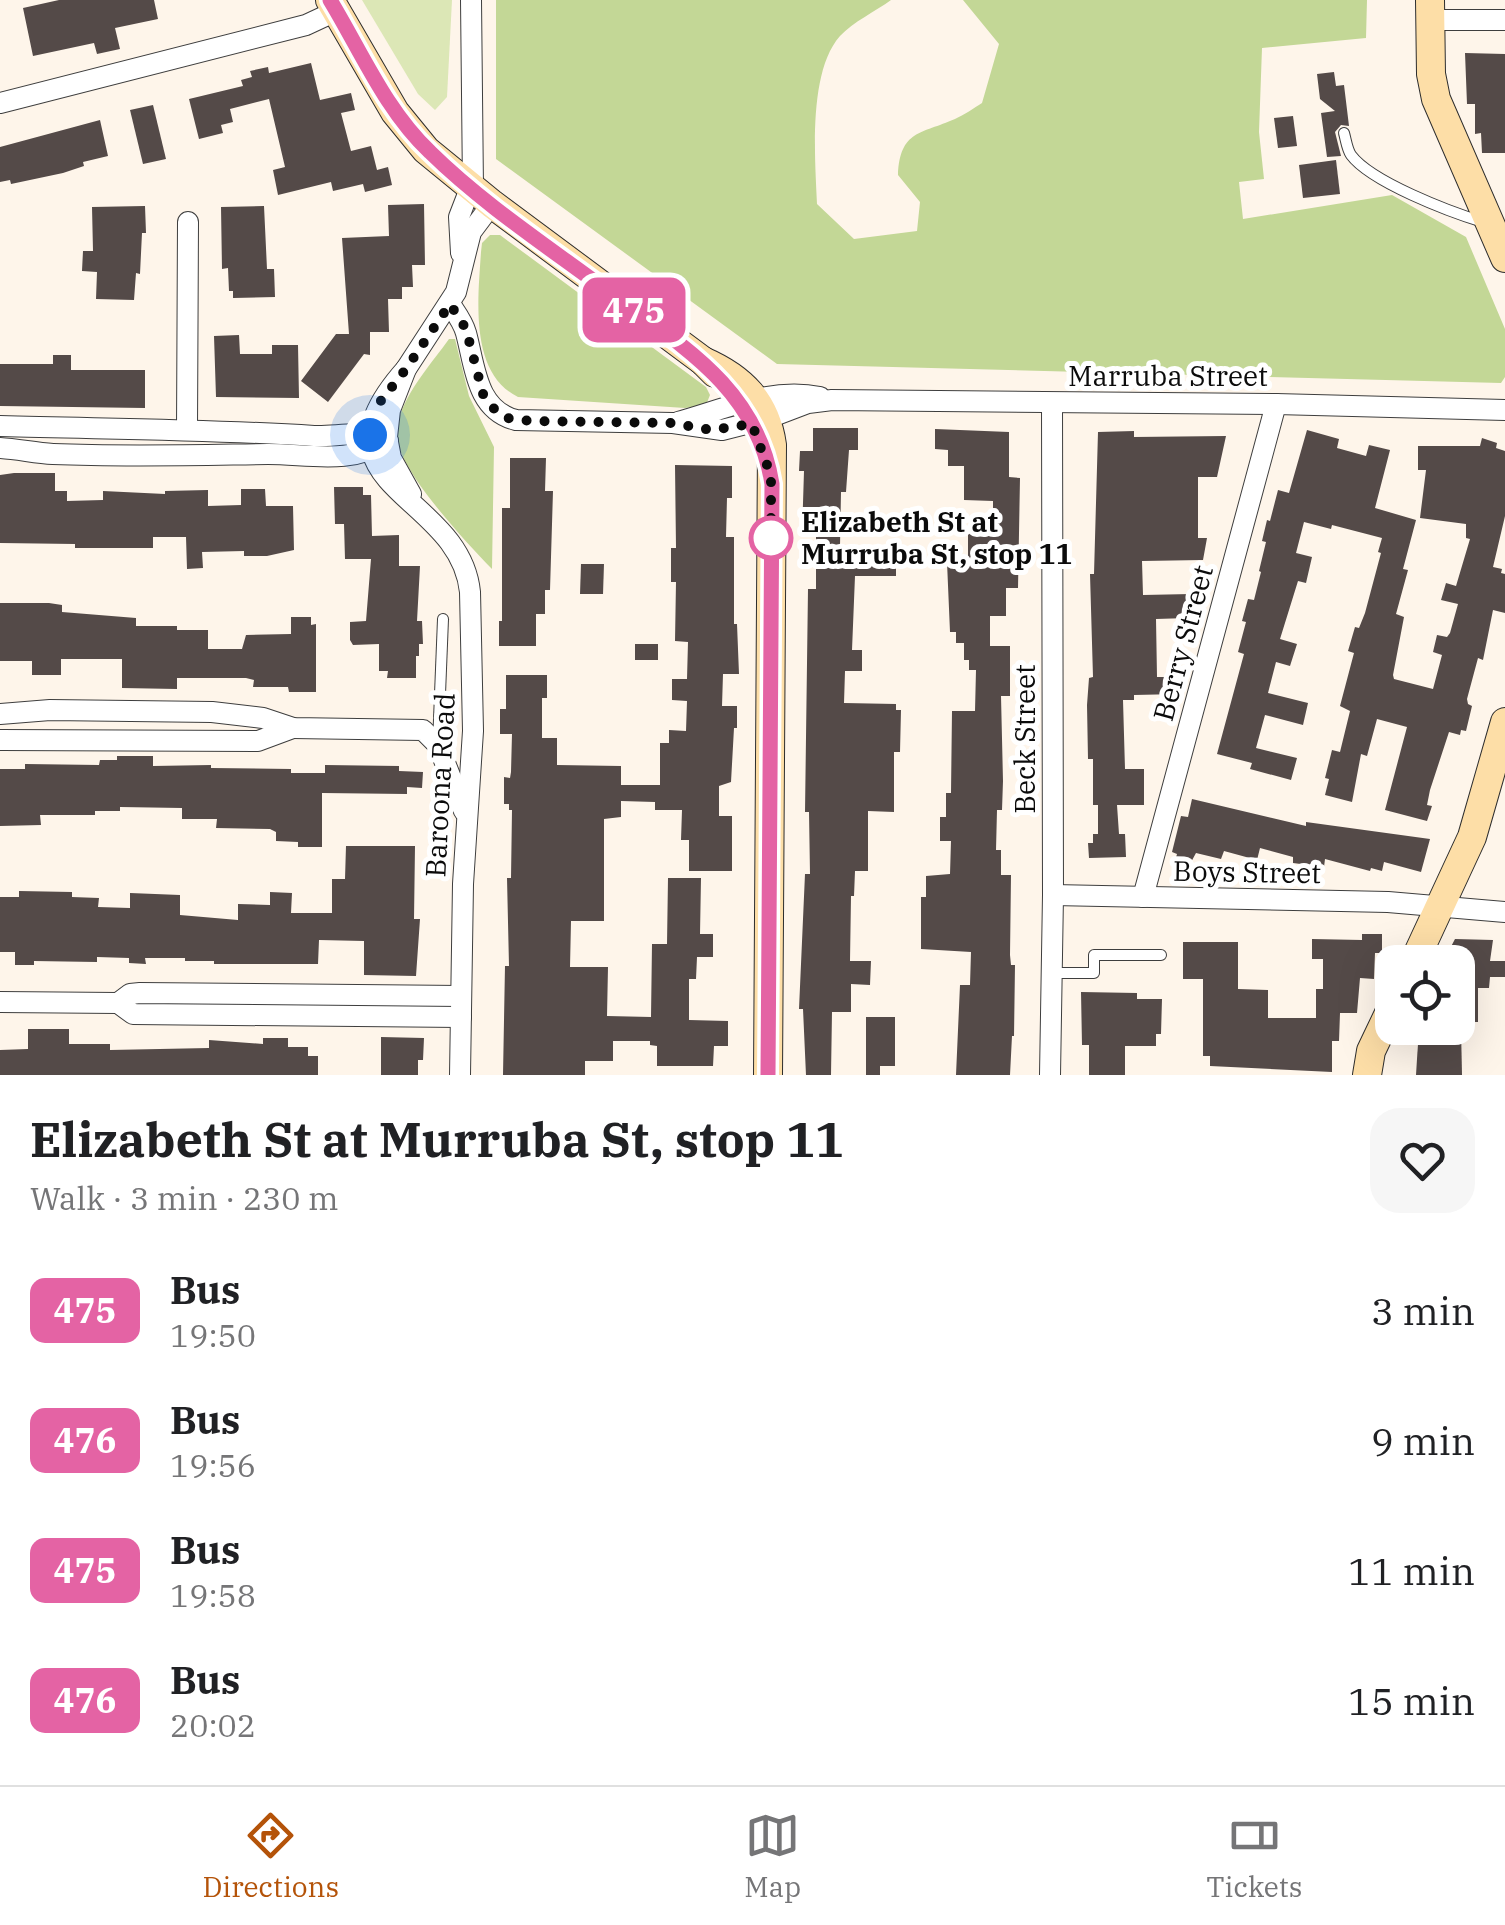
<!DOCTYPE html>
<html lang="en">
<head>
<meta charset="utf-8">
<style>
	body { margin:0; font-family:"IBM Plex Serif",serif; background:#f6f6f6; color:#202124; height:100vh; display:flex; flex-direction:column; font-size:38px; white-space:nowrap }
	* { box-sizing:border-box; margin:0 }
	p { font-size:32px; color:#757577 }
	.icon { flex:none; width:55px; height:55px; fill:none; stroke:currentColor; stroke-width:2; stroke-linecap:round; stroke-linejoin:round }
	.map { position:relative; height:1075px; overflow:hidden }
	.panel { display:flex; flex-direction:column; background:#fff; flex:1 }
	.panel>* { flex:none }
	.badge { padding:0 20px; border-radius:15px; font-size:35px; line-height:65px }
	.tools { position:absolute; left:1375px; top:945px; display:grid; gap:20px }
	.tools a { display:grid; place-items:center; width:100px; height:100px; border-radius:20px; background:#fff; box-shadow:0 10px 40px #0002; font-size:50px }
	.you { position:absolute; width:50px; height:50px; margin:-25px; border:8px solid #fff; border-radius:50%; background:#1a73e8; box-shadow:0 0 0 15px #1a73e833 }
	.map>.badge { position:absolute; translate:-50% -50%; box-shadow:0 0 0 5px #fff }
	.round { display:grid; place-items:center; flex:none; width:105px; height:105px; border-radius:30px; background:#f6f6f6 }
	.headline { display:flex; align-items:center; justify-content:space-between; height:170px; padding:0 30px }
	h1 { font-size:48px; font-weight:800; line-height:75px }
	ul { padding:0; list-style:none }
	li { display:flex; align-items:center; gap:30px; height:130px; padding:0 30px }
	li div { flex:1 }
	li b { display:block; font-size:38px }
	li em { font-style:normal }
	li .badge { min-width:110px; font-weight:700; text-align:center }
	.tab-bar { display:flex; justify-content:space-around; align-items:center; height:140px; border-top:2px solid #e0e0e0; background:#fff; font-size:28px; color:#757577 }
	.tab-bar a { display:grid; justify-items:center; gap:5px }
	.tab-bar .selected { color:#b45309 }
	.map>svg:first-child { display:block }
	.green { fill:#dce7b6 }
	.forest { fill:#c3d796 }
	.building { fill:#544a48 }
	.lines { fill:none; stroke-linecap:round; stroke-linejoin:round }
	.lane-casing { stroke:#3e3e3e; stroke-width:12 }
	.street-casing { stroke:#3e3e3e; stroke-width:22 }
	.secondary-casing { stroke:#2d2d2d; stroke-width:30 }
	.lane { stroke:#fff; stroke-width:10 }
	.street { stroke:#fff; stroke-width:20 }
	.secondary { stroke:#fddea7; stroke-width:28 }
	.line-casing { stroke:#fff; stroke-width:22 }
	.line { stroke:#e463a4; stroke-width:15 }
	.walk { stroke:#0b0b0b; stroke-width:10; stroke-dasharray:0 18 }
	.stop-dot { fill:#fff; stroke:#e463a4; stroke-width:5 }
	.labels { text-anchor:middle; stroke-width:10; stroke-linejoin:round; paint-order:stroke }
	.street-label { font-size:28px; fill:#0b0b0b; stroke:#fff }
	.stop-label { font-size:28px; font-weight:bold; fill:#0b0b0b; stroke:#fff; text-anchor:start }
</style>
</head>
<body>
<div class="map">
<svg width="1505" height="1075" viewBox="0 0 1505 1075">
	<rect width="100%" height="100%" fill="#fef5ea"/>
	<path class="green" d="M362,0H452L447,97L435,110L418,94Z"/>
	<g class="forest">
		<path d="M496,0H891C876,11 853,22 840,36C808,72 815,158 817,204L854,239L917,231L920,202L898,175C900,130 921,134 955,119C964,115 974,108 982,103L999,44L963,0H1367L1366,38L1262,48L1259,132L1264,179L1239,182L1243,219L1392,195L1466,237L1505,329V377L1501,383L777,364L496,159Z"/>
		<path d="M490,235H500L706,387L710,395L706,405L685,408L518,397C469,373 478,299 481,252L482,243Z"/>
		<path d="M449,339H455L469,396L494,447L492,569C464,540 414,486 400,450C396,441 397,429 399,419C407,390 432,363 449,339Z"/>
	</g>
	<g class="building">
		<path d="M59,0H154L158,19L115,28L120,49L97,54L94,43L33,56L23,8Z"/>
		<path d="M1465,53L1505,54V153H1482L1481,133L1475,134V104H1467Z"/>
		<path d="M311,63L320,100L351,93L355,110L341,113L351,151L371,146L377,170L388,167L392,185L365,192L363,184L333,191L331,182L278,195L273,170L285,167L269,99L230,109L233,122L221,125L223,133L199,139L189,99L243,86L241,80L252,77L250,71L268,67L269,73Z"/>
		<path d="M1334,72L1336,86L1344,85L1349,126L1341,125L1335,132L1341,156L1327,157L1321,113L1335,111L1320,99L1317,74Z"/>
		<path d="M153,105L166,159L143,164L130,110Z"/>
		<path d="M1293,116L1297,146L1278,148L1274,118Z"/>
		<path d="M100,120L108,156L83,162L84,166L63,173L11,184L10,180L0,182V147Z"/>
		<path d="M1336,160L1340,194L1303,198L1299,165Z"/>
		<path d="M424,204L425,265H412L413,287H402V299H388L389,332H370V355L364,354L328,402L301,381L336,334H349L342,238L389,236L388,205Z"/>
		<path d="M145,206L146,233H142L140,274L136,273L134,300L96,299L97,272L82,271L83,251H93L92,207Z"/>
		<path d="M264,206L267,269H274L275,297L233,298V291H229L228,268L222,269L221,207Z"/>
		<path d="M239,335L240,354H272V345H298L299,398L216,397L214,336Z"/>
		<path d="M53,355H71V370H145V408L0,406V364H53Z"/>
		<path d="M813,428H858V450H849L846,492H841L840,546L896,547V576H855L852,650H862V671H845L844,703L896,704V710H901L900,752H894V812L868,811V871H855L854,896H851L850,961H871L870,985L851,984V1012H832L831,1075H806L803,1009H799L805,874H810L809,812H805L808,589H816V536L802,535L804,471H799L800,451H813Z"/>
		<path d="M935,429L1009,432V477L1020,478L1018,588H1006V616H990V646H1010V696H1001L1003,781L1002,810H997L996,850H1001V875H1011L1010,955L1011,965H1015L1014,1036H1012L1010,1075H956L960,985H970L971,952L921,949V897H926V876L950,874L951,841H940V817H946V793H951L952,711H975L976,670H969V660H964V643H956V632H950L947,562H968V534L993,532V501L964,500V466H948V450L935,449Z"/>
		<path d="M1307,430L1339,439L1337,448L1366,456L1369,445L1390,450L1375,508L1416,520L1403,569L1408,570L1396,614L1404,617L1393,675L1394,679L1433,689L1442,655L1433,652L1437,635L1447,637L1450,633L1458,604L1441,600L1446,583L1456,586L1470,539L1466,538V524L1420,518L1426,470H1418V446H1480L1482,438L1497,443L1496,448L1505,451V516L1493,567L1502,569L1501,573L1505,574V613L1493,610L1483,660L1478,658L1467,699L1468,704L1472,706L1466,731L1461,730L1460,735L1449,732L1430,790L1427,805L1432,806L1427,821L1385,810L1407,727L1377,719L1367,756L1361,754L1352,802L1325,795L1329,779L1325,778L1332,750L1340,752L1350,711L1340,706L1354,653L1348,651L1355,627L1359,628L1365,613L1381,553L1378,552L1382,538L1332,525L1331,529L1304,522L1296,553L1312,557L1306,583L1298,581L1280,639L1297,644L1290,666L1276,662L1268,693L1308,703L1303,725L1265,715L1256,748L1297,758L1291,780L1250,769L1252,763L1217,754L1244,654L1238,652L1246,622L1242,621L1248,599L1254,600L1261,572L1259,571L1266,542L1262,541L1267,520L1270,521L1278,490L1289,493Z"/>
		<path d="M1134,431V437L1226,436L1217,477H1198V538H1207L1203,560L1142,561L1143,595L1191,594V611H1187L1188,618L1156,619L1157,677H1179V694L1134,695V700H1123L1125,769H1144V805H1117L1119,834H1125L1126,857L1089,858L1088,843H1093V834H1098V805H1093V759H1088L1087,705L1089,678L1093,677L1090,574H1094L1098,432Z"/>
		<path d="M510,458H546L545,491H553L550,590H545V614H536V646H499V621H502V508H510Z"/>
		<path d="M675,465L732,466V498H727L726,537H734V624H737L739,674H723L722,706H737V728H734L731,782L719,786V816H732V871H689V840H681L682,810H655V802L621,801V817L604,819V921H571L570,967H608L607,1016L651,1017L652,944H667L668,878H701L700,934H713V957H697L696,979H689V1020L728,1021V1046H714L713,1066H657V1046L650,1045V1041H613V1061H585V1075H503L505,966H509L507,878H511L512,810H509V804H504V777L510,778L511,772L512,734H500V709H506V675H547V698H542V738H557V765L621,766V785H660V743H669V730L686,731L687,701L672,700V679H687L688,642L675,641L676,582H671V548H676Z"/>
		<path d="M14,473H55V491H67V501L103,500V491L165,494V491L208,490V506L241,505V489H265L266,506H293L294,550L267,556H244V551L202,552L203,568L187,569L186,537H153V548H75V544L0,543V475Z"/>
		<path d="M334,487H363V495H371L372,536L399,535V566H420L417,621H422L423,644H419V656H416V678H387L388,671H379V644L353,645L350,640V622L366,621L371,559H345L344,524H335Z"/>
		<path d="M581,564H604L603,594H580Z"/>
		<path d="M0,603H49L62,605V612L136,618V626H177V630H208V649H242L246,635L291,634V617H311V625L316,624V692H289L288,687H253L254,680L246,678H177V689L122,688V659H61V675H32V661H0Z"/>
		<rect x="635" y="644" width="23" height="16"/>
		<path d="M117,756H153V766L211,765V768L291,769V773H325V765L399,766V771L423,772L422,788L407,787V794L322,793V847H298V842L276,841V832L270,829L216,828L217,819H182V808L120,807V811H95V815H40L41,825L0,826V769H25V764L99,765L100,760H117Z"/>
		<path d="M1192,799L1306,826V822L1430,839L1421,872L1384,862L1382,871L1371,868L1370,871L1325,859L1324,867L1293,863V857L1260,848L1257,860L1224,851L1221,859L1196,853L1190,864L1175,861L1177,854L1172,852L1181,816L1188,817Z"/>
		<path d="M346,846H415L414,919H420L416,976L364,975V941L319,940L318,964H214V961H185V958H145L146,964L129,963V958L97,957V962L34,961V965H15V952H0V897H19V891L72,892V897L99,898L98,907L130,908V893L180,895V915L238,920V904L270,905V892L292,893L291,913H332V879H345Z"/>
		<path d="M1362,934H1382V953H1375L1374,979L1360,978L1357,1013H1340L1339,1041H1332V1072L1210,1066V1056H1203V979H1183V942H1238V989L1268,990V1018H1316V989H1323V959H1312V939L1362,940Z"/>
		<path d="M1455,939L1493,940L1490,961H1505V977H1490L1489,988H1478V1022H1458V962H1443Z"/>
		<path d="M1081,992L1137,993V999H1162L1161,1034H1156V1046H1125V1075H1089V1045H1082Z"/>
		<path d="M866,1017H895V1066H880V1075H866Z"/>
		<path d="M1419,1028H1461L1462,1075H1416Z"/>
		<path d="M28,1029H69V1044H110V1050L209,1048V1040L263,1044V1038H288V1047H308V1056H318V1075H0V1050L28,1049Z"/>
		<path d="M381,1037L424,1038L423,1060H418V1075H381Z"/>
	</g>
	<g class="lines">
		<defs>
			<g id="lane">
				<path d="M1344,133C1346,140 1347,149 1351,155C1371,182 1450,212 1483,222"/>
				<path d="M438,744L443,619"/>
				<path d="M1052,973H1094V955H1161"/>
			</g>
			<g id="street">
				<path d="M471,0L473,188"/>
				<path d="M1430,20H1505"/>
				<path d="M0,103L306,25L336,11"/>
				<path d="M461,253L459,217L471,186"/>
				<path d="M450,304C456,313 463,322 466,333C475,366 476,410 516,420L673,423L722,430L766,419L808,403L832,400L1276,404L1505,410"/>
				<path d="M406,369C301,487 460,492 470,592L473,731L463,884L460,1075"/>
				<path d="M678,422C726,409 770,387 820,397"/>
				<path d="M0,426C105,429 209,429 314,436C336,437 360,430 382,439"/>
				<path d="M187,430L188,222"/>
				<path d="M0,448C18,449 35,453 53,454C125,457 197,455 268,454C309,454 351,465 388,441"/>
				<path d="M411,494L391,458L387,437L390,410L406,369L456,292L471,232L492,204"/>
				<path d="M0,714L50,710L212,712L263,718L293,728L423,730L438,745L464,811"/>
				<path d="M0,740L258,741L293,728"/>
				<path d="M1053,895L1388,902L1505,912"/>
				<path d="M1143,897L1276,404"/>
				<path d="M0,1002L118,1003L133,1014L461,1017"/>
				<path d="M118,1003L130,994L140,993L461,996"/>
				<path d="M1050,1075L1053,895L1052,403"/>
			</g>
			<g id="secondary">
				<path d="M330,0L395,112L426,150L492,204L703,361L715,373"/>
				<path d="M1430,0L1431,74L1436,99L1505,258"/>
				<path d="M703,361C742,378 766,402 772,445L768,1075"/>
				<path d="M1414,962L1472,837L1505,722"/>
				<path d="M1367,1075L1371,1051L1392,1007"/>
			</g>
		</defs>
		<use href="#lane" class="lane-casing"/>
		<use href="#street" class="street-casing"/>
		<use href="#secondary" class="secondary-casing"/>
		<use href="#lane" class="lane"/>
		<use href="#street" class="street"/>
		<use href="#secondary" class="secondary"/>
	</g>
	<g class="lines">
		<defs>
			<path id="line" d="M330,0C361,51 386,111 430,152C484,205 550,248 610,293C681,345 757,388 772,484L768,1075"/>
		</defs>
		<use href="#line" class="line-casing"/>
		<use href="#line" class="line"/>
		<path class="walk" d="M370,435L380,402L406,369L450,304L466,329L483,394L495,410L507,418L531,421L672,423L711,430L752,424L771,476V538"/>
	</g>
	<circle class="stop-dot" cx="771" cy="538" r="20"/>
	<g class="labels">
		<g class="street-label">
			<text x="1168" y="386">Marruba Street</text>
			<text transform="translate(1183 643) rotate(-75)" y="10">Berry Street</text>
			<text transform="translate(1025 739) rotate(-90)" y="10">Beck Street</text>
			<text transform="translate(440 785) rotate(-87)" y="10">Baroona Road</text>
			<text transform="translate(1247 872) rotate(1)" y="10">Boys Street</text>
		</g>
		<g class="stop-label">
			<text x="801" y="532">Elizabeth St at<tspan x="801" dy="32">Murruba St, stop 11</tspan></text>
		</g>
	</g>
</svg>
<div class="tools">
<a><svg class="icon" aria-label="locate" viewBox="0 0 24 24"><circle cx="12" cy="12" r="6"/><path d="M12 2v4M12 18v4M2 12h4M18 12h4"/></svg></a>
</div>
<div class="you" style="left:370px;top:435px"></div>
<b class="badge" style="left:634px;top:310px;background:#e463a4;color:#fff">475</b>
</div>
<section class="panel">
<div class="headline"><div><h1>Elizabeth St at Murruba St, stop 11</h1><p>Walk · 3 min · 230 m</p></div><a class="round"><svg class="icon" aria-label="heart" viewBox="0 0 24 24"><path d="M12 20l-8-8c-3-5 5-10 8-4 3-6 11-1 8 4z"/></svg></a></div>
<ul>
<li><span class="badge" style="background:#e463a4;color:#fff">475</span><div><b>Bus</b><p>19:50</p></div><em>3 min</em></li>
<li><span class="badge" style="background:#e463a4;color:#fff">476</span><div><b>Bus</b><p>19:56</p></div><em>9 min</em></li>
<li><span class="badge" style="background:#e463a4;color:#fff">475</span><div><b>Bus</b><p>19:58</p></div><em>11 min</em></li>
<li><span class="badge" style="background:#e463a4;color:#fff">476</span><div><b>Bus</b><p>20:02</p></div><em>15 min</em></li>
</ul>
</section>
<nav class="tab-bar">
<a class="selected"><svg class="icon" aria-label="directions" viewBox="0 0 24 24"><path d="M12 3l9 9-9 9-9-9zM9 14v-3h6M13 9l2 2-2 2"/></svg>Directions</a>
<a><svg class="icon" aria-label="map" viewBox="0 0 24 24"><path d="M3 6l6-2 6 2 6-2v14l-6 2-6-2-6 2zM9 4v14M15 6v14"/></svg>Map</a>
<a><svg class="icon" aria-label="tickets" viewBox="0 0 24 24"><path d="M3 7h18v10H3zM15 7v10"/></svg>Tickets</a>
</nav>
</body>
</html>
